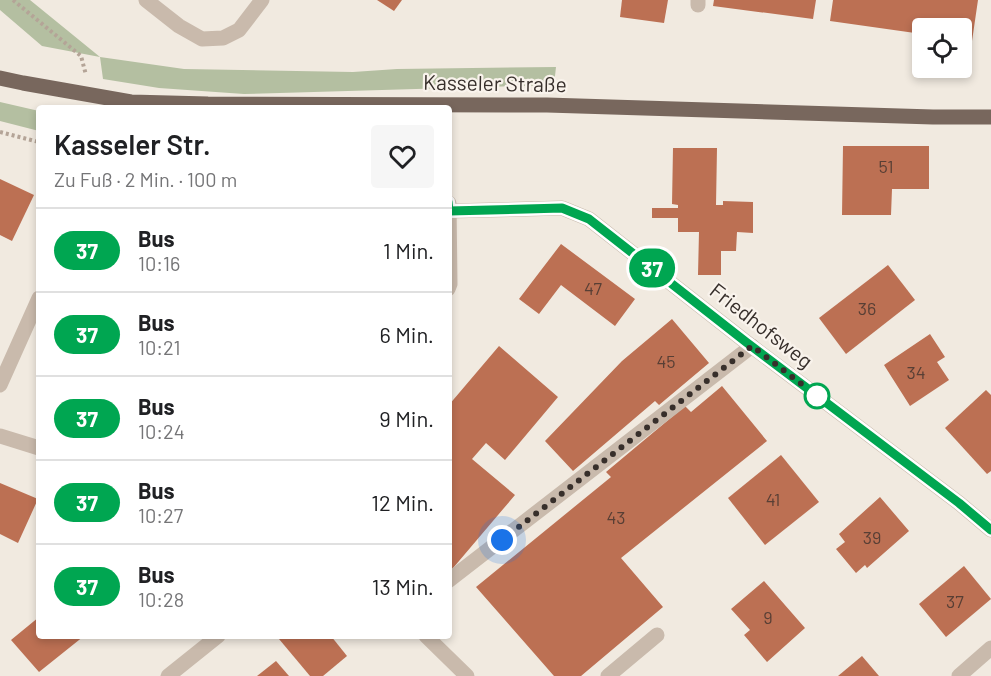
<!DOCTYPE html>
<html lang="de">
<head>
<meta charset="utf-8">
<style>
	body { margin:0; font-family:Barlow,sans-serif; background:#f6f6f6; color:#202124; height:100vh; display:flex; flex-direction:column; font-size:22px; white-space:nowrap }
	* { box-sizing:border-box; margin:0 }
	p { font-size:20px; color:#757577 }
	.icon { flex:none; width:33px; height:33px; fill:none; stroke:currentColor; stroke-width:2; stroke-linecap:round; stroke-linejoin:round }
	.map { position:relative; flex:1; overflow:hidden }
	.drawer { position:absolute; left:36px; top:105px; width:416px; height:534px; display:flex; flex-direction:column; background:#fff; border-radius:6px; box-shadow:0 3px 9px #0003 }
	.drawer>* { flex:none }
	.badge { padding:0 12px; border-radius:20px; font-size:21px; line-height:39px }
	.controls { position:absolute; left:912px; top:18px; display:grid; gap:12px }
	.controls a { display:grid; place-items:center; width:60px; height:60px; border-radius:6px; background:#fff; box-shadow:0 3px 9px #0003; font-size:30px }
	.you { position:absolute; width:30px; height:30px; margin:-15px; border:4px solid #fff; border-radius:50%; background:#1a73e8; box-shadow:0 0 0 9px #1a73e833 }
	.map>.badge { position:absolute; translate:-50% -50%; box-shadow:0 0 0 3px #fff }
	.round { display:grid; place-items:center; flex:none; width:63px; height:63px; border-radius:6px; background:#f6f6f6 }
	.head { display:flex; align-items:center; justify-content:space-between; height:102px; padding:0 18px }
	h1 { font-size:28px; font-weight:600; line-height:45px }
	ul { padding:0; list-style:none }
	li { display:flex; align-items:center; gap:18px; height:84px; padding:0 18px; border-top:2px solid #e0e0e0 }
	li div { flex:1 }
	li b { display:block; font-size:22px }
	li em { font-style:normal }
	li .badge { min-width:66px; font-weight:700; text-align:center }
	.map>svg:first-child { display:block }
	.green { fill:#b4bfa1 }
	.building { fill:#bc7053 }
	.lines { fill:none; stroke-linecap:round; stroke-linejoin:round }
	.path { stroke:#b4a497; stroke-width:4; stroke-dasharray:3 3; stroke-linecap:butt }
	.minor { stroke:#c9baac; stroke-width:15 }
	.major { stroke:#78675d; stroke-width:15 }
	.line-casing { stroke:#fff; stroke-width:14 }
	.line { stroke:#00a651; stroke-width:9 }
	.walk { stroke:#372f2b; stroke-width:6; stroke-dasharray:0 10.8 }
	.stop-dot { fill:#fff; stroke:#00a651; stroke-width:3 }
	.labels { text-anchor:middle; stroke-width:4.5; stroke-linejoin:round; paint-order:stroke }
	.number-label { font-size:18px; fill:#583f35 }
	.street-label { font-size:21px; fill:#372f2b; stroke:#f9f3ec }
</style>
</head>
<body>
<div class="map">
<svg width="991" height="676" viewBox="0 0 991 676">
	<rect width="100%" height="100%" fill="#f1eae0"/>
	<g class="green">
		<path d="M0,0H30L100,57L184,69L353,72L397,69L556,67L554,85L244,94L159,88L103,79L100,57L42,46L0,10Z"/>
		<path d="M0,102L39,111V131L0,121Z"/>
	</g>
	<g class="building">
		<path d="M377,0H402L394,11Z"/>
		<path d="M622,0H668L664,23L620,17Z"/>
		<path d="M714,0H816L813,19L713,6Z"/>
		<path d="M833,0H978L972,41L962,39V28H922V34L830,21Z"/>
		<path d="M843,146H929V189H892L891,215H842Z"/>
		<path d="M673,148H717L716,205H723V201L753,202V233L737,232L736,251H721V275H698L699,232H678V218H652V208H678V205L672,204Z"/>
		<path d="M0,179L34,195L12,241L0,235Z"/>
		<path d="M561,244L635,299L615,326L561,285L539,314L519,299Z"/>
		<path d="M888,265L915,300L846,354L819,318Z"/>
		<path d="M672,319L709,363L659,405L655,401L573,471L545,441L622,361Z"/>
		<path d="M930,334L945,357L937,362L949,380L910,406L884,365Z"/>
		<path d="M499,346L558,397L505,460L486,443L472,459L515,495L448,574V406Z"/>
		<path d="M722,386L767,441L621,558L663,607L581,676H554L476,587L611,477L606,472L685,406L691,412Z"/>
		<path d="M986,390L991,395V471L987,474L945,428Z"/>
		<path d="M781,455L819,502L765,545L728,498Z"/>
		<path d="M0,483L38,499L18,543L0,534Z"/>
		<path d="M880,497L909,531L867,568L865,565L856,573L836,549L845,542L839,534Z"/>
		<path d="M964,566L991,599L946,637L919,604Z"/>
		<path d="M764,581L805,628L767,662L744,635L750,630L731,609Z"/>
		<path d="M39,617V636H84L39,672L11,640Z"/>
		<path d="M283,636H331L347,656L323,676H310L279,639Z"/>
		<path d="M862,656L879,676H838Z"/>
		<path d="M276,661L289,676H257Z"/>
	</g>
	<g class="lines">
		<g class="path">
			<path d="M13,0L81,56L86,75"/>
			<path d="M0,132L39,142"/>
		</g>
		<g class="minor">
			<path d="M146,0L179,26L202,39L223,38L239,30L262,0"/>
			<path d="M698,5V0"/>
			<path d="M449,211L562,208L589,219L746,342L959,503L991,530"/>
			<path d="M448,289L450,284L449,203"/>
			<path d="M0,385L39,298"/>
			<path d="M0,436L39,448"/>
			<path d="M448,581L752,346"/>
			<path d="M426,636L467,676"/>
			<path d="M168,676L218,636"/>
			<path d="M608,676L657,635"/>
			<path d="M959,676L991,648"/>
		</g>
		<path class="major" d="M0,78L23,83L131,102L208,104L547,105L933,117H991"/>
	</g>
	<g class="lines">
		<defs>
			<path id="line" d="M448,202L449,211L562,208L589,219L746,342L959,503L991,530"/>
		</defs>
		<use href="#line" class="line-casing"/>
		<use href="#line" class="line"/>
		<path class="walk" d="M502,540L752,346L817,396"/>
	</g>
	<circle class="stop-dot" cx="817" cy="396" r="12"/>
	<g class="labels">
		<g class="number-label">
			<text x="886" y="173">51</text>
			<text x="593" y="295">47</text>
			<text x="867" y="315">36</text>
			<text x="666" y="368">45</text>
			<text x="916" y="379">34</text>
			<text x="773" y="506">41</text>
			<text x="616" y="524">43</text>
			<text x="872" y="544">39</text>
			<text x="955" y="608">37</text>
			<text x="768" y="624">9</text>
		</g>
		<g class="street-label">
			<text transform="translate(495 84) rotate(1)" y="7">Kasseler Straße</text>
			<text transform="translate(761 326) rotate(38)" y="7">Friedhofsweg</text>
		</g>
	</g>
</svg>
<div class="controls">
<a><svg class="icon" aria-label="locate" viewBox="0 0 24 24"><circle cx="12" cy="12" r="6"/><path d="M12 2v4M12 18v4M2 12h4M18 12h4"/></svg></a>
</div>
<div class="you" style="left:502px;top:540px"></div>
<b class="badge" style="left:652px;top:268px;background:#00a651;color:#fff">37</b>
<section class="drawer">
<div class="head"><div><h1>Kasseler Str.</h1><p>Zu Fuß · 2 Min. · 100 m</p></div><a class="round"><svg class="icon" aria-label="heart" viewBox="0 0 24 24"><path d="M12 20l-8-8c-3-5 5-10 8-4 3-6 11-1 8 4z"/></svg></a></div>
<ul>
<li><span class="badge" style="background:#00a651;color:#fff">37</span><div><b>Bus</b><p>10:16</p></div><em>1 Min.</em></li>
<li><span class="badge" style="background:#00a651;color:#fff">37</span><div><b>Bus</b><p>10:21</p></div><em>6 Min.</em></li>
<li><span class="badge" style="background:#00a651;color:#fff">37</span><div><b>Bus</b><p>10:24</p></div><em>9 Min.</em></li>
<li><span class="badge" style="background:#00a651;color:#fff">37</span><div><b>Bus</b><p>10:27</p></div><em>12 Min.</em></li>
<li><span class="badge" style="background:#00a651;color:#fff">37</span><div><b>Bus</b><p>10:28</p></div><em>13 Min.</em></li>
</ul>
</section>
</div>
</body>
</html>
